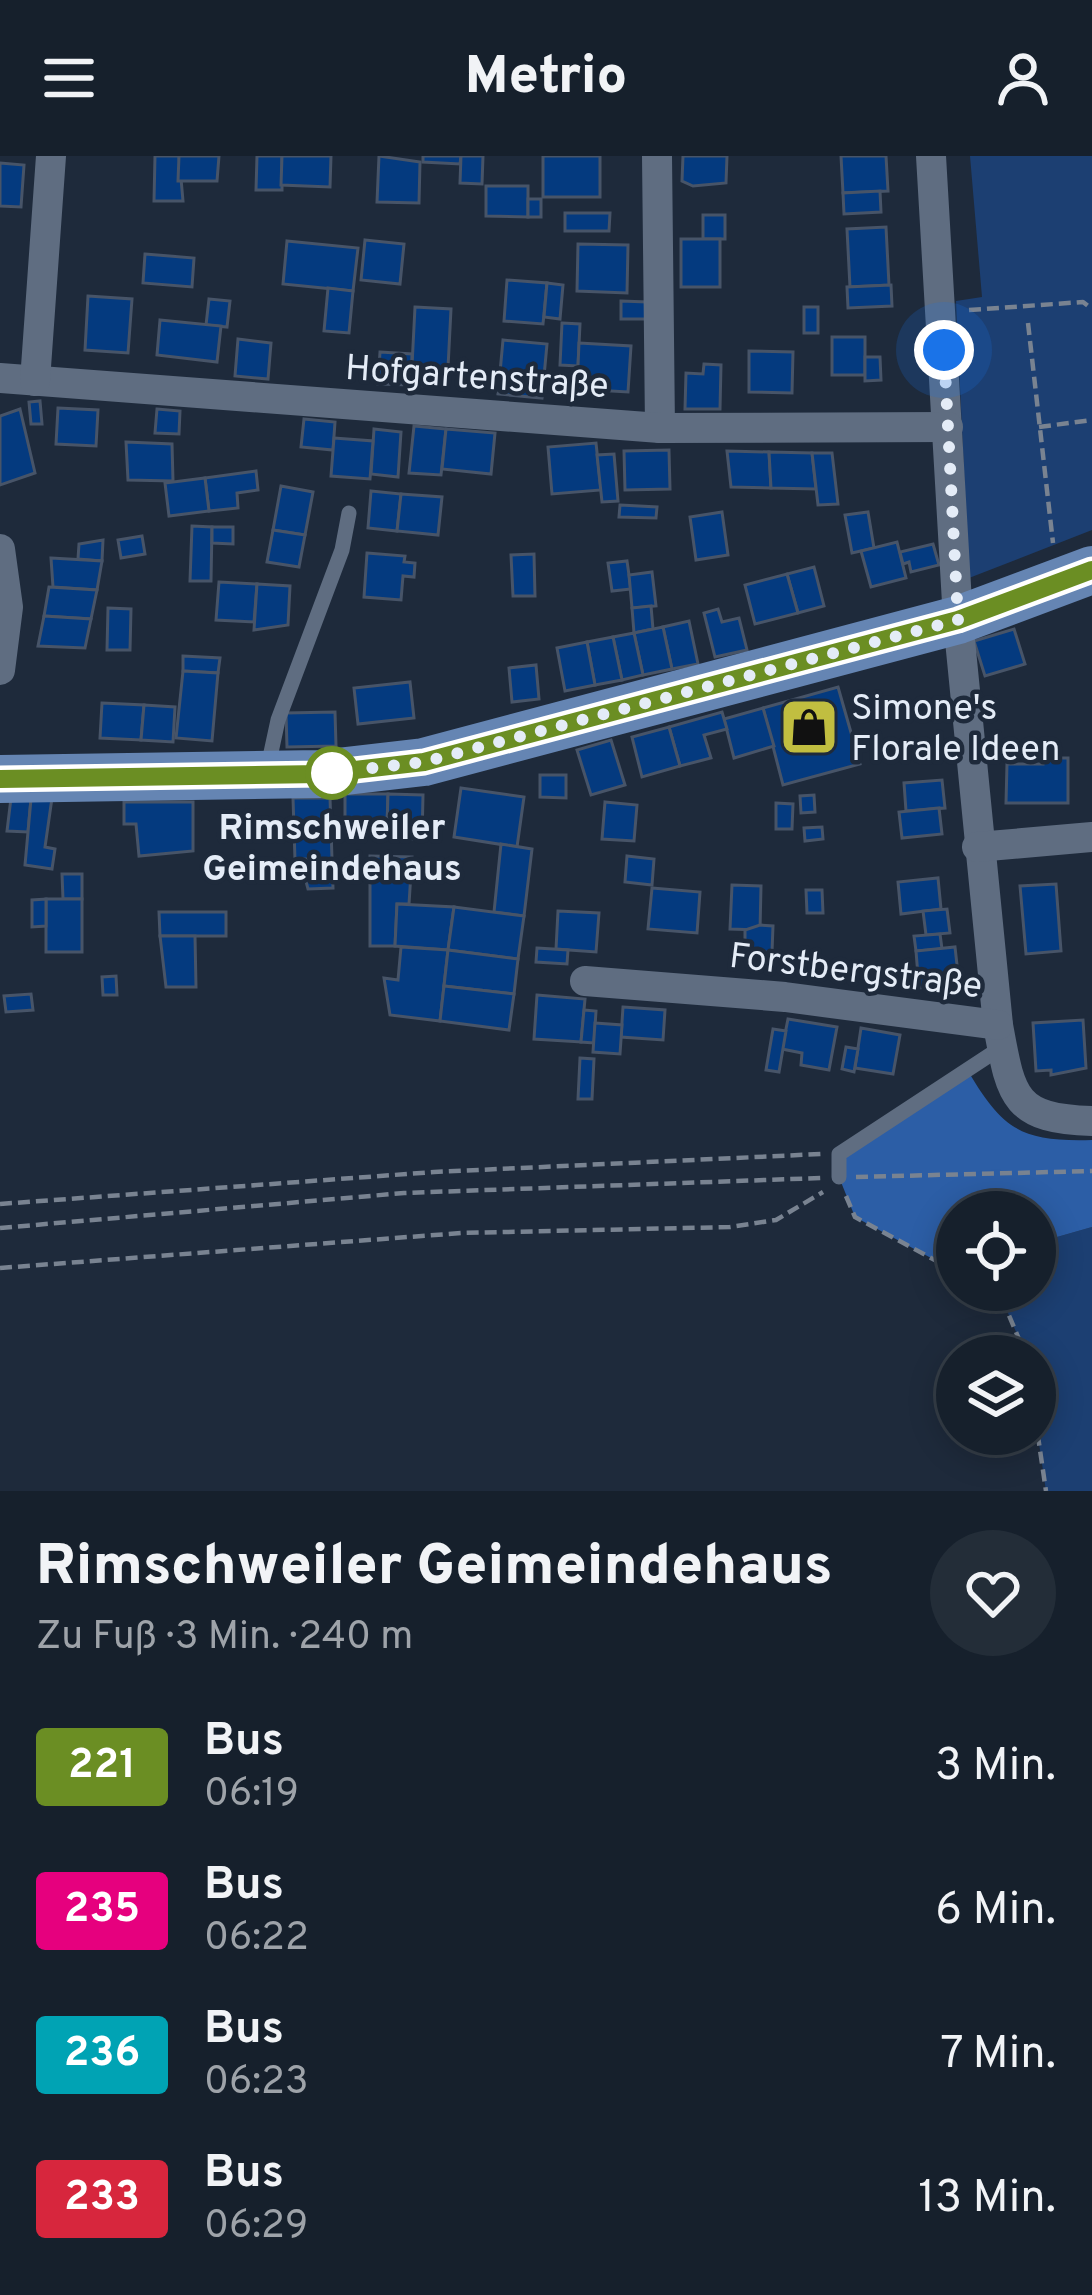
<!DOCTYPE html>
<html lang="de">
<head>
<meta charset="utf-8">
<style>
	body { margin:0; font-family:Overpass,sans-serif; background:#232d38; color:#f1f3f6; height:100vh; display:flex; flex-direction:column; font-size:45px; white-space:nowrap }
	* { box-sizing:border-box; margin:0 }
	p { font-size:39px; color:#9ea3a9 }
	.icon { flex:none; width:66px; height:66px; fill:none; stroke:currentColor; stroke-width:2; stroke-linecap:round; stroke-linejoin:round }
	.map { position:relative; height:1335px; overflow:hidden }
	.sheet { display:flex; flex-direction:column; background:#16202c; flex:1 }
	.sheet>* { flex:none }
	.badge { padding:0 24px; border-radius:9px; font-size:42px; line-height:78px }
	.tools { position:absolute; left:936px; top:1035px; display:grid; gap:24px }
	.tools a { display:grid; place-items:center; width:120px; height:120px; border-radius:50%; background:#16202c; box-shadow:0 6px 30px #0003,0 0 0 3px #353e48; font-size:60px }
	.you { position:absolute; width:60px; height:60px; margin:-30px; border:9px solid #fff; border-radius:50%; background:#1a73e8; box-shadow:0 0 0 18px #1a73e833 }
	.map>.badge { position:absolute; translate:-50% -50%; box-shadow:0 0 0 6px #fff }
	.round { display:grid; place-items:center; flex:none; width:126px; height:126px; border-radius:63px; background:#232d38 }
	.overview { display:flex; align-items:center; justify-content:space-between; height:204px; padding:0 36px }
	h1 { font-size:57px; font-weight:800; line-height:90px }
	ul { padding:0; list-style:none }
	li { display:flex; align-items:center; gap:36px; height:144px; padding:0 36px }
	li div { flex:1 }
	li b { display:block; font-size:45px }
	li em { font-style:normal }
	li .badge { min-width:132px; font-weight:700; text-align:center }
	header { display:flex; justify-content:space-between; align-items:center; height:156px; padding:0 36px; background:#16202c; font-size:54px; font-weight:800 }
	.map>svg:first-child { display:block }
	.green { fill:#1c3f72 }
	.forest { fill:#2c5ea6 }
	.building { fill:#043a7f; stroke:#475468; stroke-width:3 }
	.lines { fill:none; stroke-linecap:round; stroke-linejoin:round }
	.path { stroke:#798391; stroke-width:4.5; stroke-dasharray:12 6; stroke-linecap:butt }
	.lane { stroke:#5f6d81; stroke-width:15 }
	.street { stroke:#5f6d81; stroke-width:30 }
	.primary { stroke:#6585b3; stroke-width:48 }
	.line-casing { stroke:#fff; stroke-width:27 }
	.line { stroke:#6b8e23; stroke-width:18 }
	.walk { stroke:#e4ecf7; stroke-width:12; stroke-dasharray:0 21.6 }
	.stop-dot { fill:#fff; stroke:#6b8e23; stroke-width:6 }
	.labels { text-anchor:middle; stroke-width:9; stroke-linejoin:round; paint-order:stroke }
	.street-label { font-size:36px; fill:#e4ecf7; stroke:#1e2a3b }
	.poi-label { font-size:36px; fill:#e4ecf7; stroke:#1e2a3b; text-anchor:start }
	.stop-label { font-size:36px; font-weight:bold; fill:#e4ecf7; stroke:#1e2a3b }
</style>
</head>
<body>
<header><svg class="icon" aria-label="menu" viewBox="0 0 24 24"><path d="M4 6h16M4 12h16M4 18h16"/></svg>Metrio<svg class="icon" aria-label="person" viewBox="0 0 24 24"><circle cx="12" cy="8" r="4"/><path d="M4 21q1-7 8-7t8 7"/></svg></header>
<div class="map">
<svg width="1092" height="1335" viewBox="0 0 1092 1335">
	<rect width="100%" height="100%" fill="#1e2a3b"/>
	<g class="green">
		<path d="M970,0H1092V374L969,422L956,145L982,141Z"/>
		<path d="M1092,1071V1335H1046L1035,1260V1200H1026L1003,1145L1012,1134H1035V1107L1057,1081Z"/>
	</g>
	<path class="forest" d="M965,910C1002,973 1019,986 1092,984V1071L1057,1081L1035,1107V1056H957V1116L855,1061L839,1021V998Z"/>
	<g class="building">
		<path d="M155,0H179L183,45H154Z"/>
		<path d="M179,0H219L217,25H178Z"/>
		<path d="M257,0H282V34H256Z"/>
		<path d="M282,0H331L330,31L281,29Z"/>
		<path d="M379,0L420,6L419,47L377,46Z"/>
		<path d="M423,0H461L460,8L423,6Z"/>
		<path d="M461,0H483L482,28L460,27Z"/>
		<rect x="543" y="0" width="57" height="41"/>
		<path d="M683,0H727L726,27L693,30L682,25Z"/>
		<path d="M841,0H886L888,35L843,37Z"/>
		<path d="M0,7L24,9L21,51L0,50Z"/>
		<path d="M486,30H528V61L486,60Z"/>
		<path d="M880,35L881,56L844,58L843,37Z"/>
		<rect x="528" y="43" width="13" height="18"/>
		<path d="M565,57H610L609,75H565Z"/>
		<rect x="703" y="59" width="22" height="24"/>
		<path d="M886,71L889,129L850,131L847,73Z"/>
		<rect x="681" y="83" width="39" height="48"/>
		<path d="M365,84L404,88L400,128L361,124Z"/>
		<path d="M287,85L358,92L353,135L283,128Z"/>
		<path d="M578,88L628,89L627,137L577,135Z"/>
		<path d="M145,98L194,102L192,131L143,127Z"/>
		<path d="M507,124L547,127L543,168L504,165Z"/>
		<path d="M547,127L563,129L560,163L544,161Z"/>
		<path d="M891,129L892,150L848,152L847,131Z"/>
		<path d="M328,132L353,135L349,177L324,175Z"/>
		<path d="M88,140L132,143L128,197L85,194Z"/>
		<path d="M209,143L230,145L227,171L206,169Z"/>
		<path d="M621,145L647,146L646,163H621Z"/>
		<path d="M415,151L451,153L447,231L411,229Z"/>
		<rect x="804" y="151" width="14" height="26"/>
		<path d="M160,164L221,170L217,206L157,199Z"/>
		<path d="M562,167L580,168L578,210L560,209Z"/>
		<rect x="832" y="181" width="33" height="38"/>
		<path d="M238,183L271,187L268,223L235,220Z"/>
		<path d="M503,184L547,188L542,242L498,238Z"/>
		<path d="M579,187L631,190L628,236L577,233Z"/>
		<path d="M749,195L793,196L792,237L749,236Z"/>
		<path d="M380,196L412,198L411,229L378,228Z"/>
		<path d="M865,201H880L881,224L865,225Z"/>
		<path d="M704,208L721,209L720,253H685L686,217L703,218Z"/>
		<path d="M40,245L42,268H31L29,246Z"/>
		<path d="M58,252L98,254L96,290L56,288Z"/>
		<path d="M20,253L35,317L0,329V260Z"/>
		<path d="M157,253L180,255L179,278L155,277Z"/>
		<path d="M304,263L335,266L333,294L301,291Z"/>
		<path d="M414,270L446,273L441,319L409,317Z"/>
		<path d="M374,273L401,276L398,321L371,318Z"/>
		<path d="M446,273L495,277L491,318L442,313Z"/>
		<path d="M334,282L373,285L370,323L331,320Z"/>
		<path d="M126,286L172,288L173,325L128,324Z"/>
		<path d="M596,287L601,334L552,338L548,291Z"/>
		<path d="M669,294L670,333L625,334L624,295Z"/>
		<path d="M727,295L769,296L771,332L731,331Z"/>
		<path d="M769,296L812,297L816,333L771,332Z"/>
		<path d="M812,297H832L838,348L818,349Z"/>
		<path d="M614,298L618,345L602,346L597,299Z"/>
		<path d="M256,315L258,334L237,337L238,352L209,355L205,322Z"/>
		<path d="M205,322L209,355L169,360L165,327Z"/>
		<path d="M281,330L313,336L305,379L273,374Z"/>
		<path d="M371,335L401,338L397,375L368,372Z"/>
		<path d="M401,338L442,341L438,379L397,375Z"/>
		<path d="M620,349L657,351L656,362L619,361Z"/>
		<path d="M722,356L728,399L696,404L690,361Z"/>
		<path d="M868,356L874,392L852,397L845,359Z"/>
		<path d="M192,370L212,371L211,425H190Z"/>
		<path d="M212,371H233V388L212,387Z"/>
		<path d="M273,374L305,379L299,411L267,406Z"/>
		<path d="M142,380L145,398L121,402L118,384Z"/>
		<path d="M103,384L102,405L78,403L79,388Z"/>
		<path d="M897,386L906,422L871,431L861,395Z"/>
		<path d="M933,388L939,409L911,416L909,406L903,408L900,396Z"/>
		<path d="M367,397L405,400L404,406L415,407L414,421L403,420L401,444L364,441Z"/>
		<path d="M534,398L535,440H513L511,399Z"/>
		<path d="M51,402L102,405L97,434L53,431Z"/>
		<path d="M627,405L631,433L612,435L608,407Z"/>
		<path d="M814,411L824,450L798,457L787,418Z"/>
		<path d="M652,416L656,450L632,452L629,419Z"/>
		<path d="M787,418L798,457L755,468L745,429Z"/>
		<path d="M219,426L257,428L254,466L216,464Z"/>
		<path d="M257,428L290,430L288,469L254,474Z"/>
		<path d="M49,431L97,434L91,463L44,460Z"/>
		<path d="M651,450L653,473L634,477L632,452Z"/>
		<path d="M108,452L131,453L130,494H107Z"/>
		<path d="M718,453L722,466L739,462L747,494L715,501L704,457Z"/>
		<path d="M44,460L91,463L85,492L38,490Z"/>
		<path d="M689,465L698,508L672,513L663,471Z"/>
		<path d="M663,471L672,513L643,519L634,477Z"/>
		<path d="M1014,473L1025,508L985,520L974,485Z"/>
		<path d="M634,477L643,519L622,524L613,481Z"/>
		<path d="M613,481L622,524L595,529L587,486Z"/>
		<path d="M587,486L595,529L565,535L557,492Z"/>
		<path d="M183,500L220,502L218,517L183,515Z"/>
		<path d="M536,509L539,543L512,546L509,512Z"/>
		<path d="M183,515L218,517L212,585L176,582Z"/>
		<path d="M410,526L414,562L358,568L354,532Z"/>
		<path d="M838,531L860,608L783,629L763,552Z"/>
		<path d="M102,547L144,549L141,584L100,582Z"/>
		<path d="M144,549L175,551L173,586L141,584Z"/>
		<path d="M763,552L774,590L734,602L724,563Z"/>
		<path d="M335,556L336,590L287,591L286,557Z"/>
		<path d="M722,556L727,573L704,579L711,602L680,610L669,571Z"/>
		<path d="M669,571L680,610L642,621L632,581Z"/>
		<path d="M611,584L625,629L591,639L577,594Z"/>
		<path d="M1043,602H1068V647H1006L1007,608H1043Z"/>
		<path d="M540,619H566V642L540,641Z"/>
		<path d="M942,624L945,652L906,655L904,627Z"/>
		<path d="M461,632L524,641L517,691L454,681Z"/>
		<path d="M345,638H388L387,670L345,669Z"/>
		<path d="M388,638L423,639L422,684L396,681V670H387Z"/>
		<path d="M814,639L815,656L801,657L800,640Z"/>
		<path d="M11,642L31,643L28,676L7,675Z"/>
		<path d="M52,642L45,691L55,693L52,713L25,709L31,643Z"/>
		<path d="M293,642H330L332,703L295,704Z"/>
		<path d="M124,646H193V695L139,700L136,668H124Z"/>
		<path d="M605,646L637,649L634,685L602,683Z"/>
		<path d="M776,647L793,648L792,673H776Z"/>
		<path d="M939,652L942,678L902,682L899,656Z"/>
		<path d="M822,671L823,683L805,685L804,672Z"/>
		<path d="M501,688L532,693L524,760L494,756Z"/>
		<path d="M370,700L412,701L409,748H397L395,790H370Z"/>
		<path d="M627,700L654,703L652,729L625,726Z"/>
		<path d="M300,703H332L333,732L308,733Z"/>
		<path d="M62,718H82V743H63Z"/>
		<path d="M938,722L941,753L901,758L898,726Z"/>
		<path d="M1056,728L1061,795L1026,798L1020,730Z"/>
		<path d="M732,729L761,730L760,774L730,773Z"/>
		<path d="M652,732L700,736L697,777L648,773Z"/>
		<path d="M806,734H822L823,757H807Z"/>
		<rect x="46" y="743" width="36" height="53"/>
		<path d="M46,743V770L32,771V744Z"/>
		<path d="M397,748L454,751L448,794L395,790Z"/>
		<path d="M454,751L524,760L518,803L448,794Z"/>
		<path d="M947,753L950,777L926,779L923,755Z"/>
		<path d="M558,755L599,757L596,796L556,793Z"/>
		<path d="M159,756H226V780H160Z"/>
		<path d="M760,769L773,770L772,796H745V774Z"/>
		<path d="M940,778L942,793L916,795L914,780Z"/>
		<path d="M160,780H195L196,831H166Z"/>
		<path d="M401,791L448,794L440,865L390,859L384,822L398,824Z"/>
		<path d="M955,791L959,827L919,832L916,795Z"/>
		<path d="M537,792L568,794L567,808L536,806Z"/>
		<path d="M448,794L518,803L514,838L444,830Z"/>
		<path d="M116,820L117,839H103L102,821Z"/>
		<path d="M444,830L514,838L509,874L440,865Z"/>
		<path d="M31,838L33,854L6,856L4,840Z"/>
		<path d="M537,839L585,843L581,886L534,883Z"/>
		<path d="M623,851L665,854L663,884L621,881Z"/>
		<path d="M584,854L596,855L594,887L581,886Z"/>
		<path d="M788,863L837,871L829,914L801,909L802,897L782,893Z"/>
		<path d="M1083,864L1086,912L1051,919V914L1036,915L1033,867Z"/>
		<path d="M595,867L622,869L620,898L593,896Z"/>
		<path d="M861,872L900,879L893,918L855,912Z"/>
		<path d="M773,873L786,875L779,916L766,914Z"/>
		<path d="M846,891L858,893L854,916L842,913Z"/>
		<path d="M580,902L594,903L592,943H578Z"/>
	</g>
	<g class="lines">
		<g class="path">
			<path d="M969,154L1083,146L1092,153"/>
			<path d="M1028,167L1053,387"/>
			<path d="M1039,271L1092,264"/>
			<path d="M856,1021L1092,1015"/>
			<path d="M846,1040L855,1061L957,1116"/>
			<path d="M0,1048L434,1016L821,998"/>
			<path d="M0,1072L404,1037L821,1022"/>
			<path d="M0,1112L461,1077L730,1071L776,1064L823,1036"/>
			<path d="M986,1134L1003,1145L1026,1200"/>
			<path d="M1035,1260L1046,1335"/>
		</g>
		<g class="lane">
			<path d="M267,615L278,564L342,394L349,357"/>
			<path d="M839,1021V998L1002,891"/>
		</g>
		<g class="street">
			<path d="M657,0L660,272"/>
			<path d="M931,0L958,464L998,869C1011,940 1013,963 1092,965"/>
			<path d="M0,222L660,272L948,271"/>
			<path d="M35,225L51,0"/>
			<path d="M0,393L8,451L0,514"/>
			<path d="M977,691L1092,681"/>
			<path d="M585,825L785,841L998,869"/>
		</g>
		<path class="primary" d="M0,623L320,618L424,606L958,464L1092,414"/>
	</g>
	<g class="lines">
		<defs>
			<path id="line" d="M0,623L320,618L424,606L958,464L1092,414"/>
		</defs>
		<use href="#line" class="line-casing"/>
		<use href="#line" class="line"/>
		<path class="walk" d="M332,617L320,618L424,606L958,464L944,194"/>
	</g>
	<defs>
		<symbol id="shop-square" viewBox="-11 -11 22 22"><rect x="-9" y="-9" width="18" height="18" rx="4" fill="#c1be40" stroke="#1e2a3b"/><path d="M-5-2.5h2.3a2.7 3.5 0 0 1 5.4 0H5L5.5 6h-11ZM-1.5-2.5h3a1.5 2.3 0 0 0-3 0Z" fill="#111"/></symbol>
	</defs>
	<g fill-rule="evenodd">
		<use href="#shop-square" x="776" y="538" width="66" height="66"/>
	</g>
	<circle class="stop-dot" cx="332" cy="617" r="24"/>
	<g class="labels">
		<g class="street-label">
			<text transform="translate(477 219) rotate(4)" y="13">Hofgartenstraße</text>
			<text transform="translate(856 813) rotate(7)" y="13">Forstbergstraße</text>
		</g>
		<g class="poi-label">
			<text x="851" y="563">Simone's<tspan x="851" dy="41">Florale Ideen</tspan></text>
		</g>
		<g class="stop-label">
			<text x="332" y="683">Rimschweiler<tspan x="332" dy="41">Geimeindehaus</tspan></text>
		</g>
	</g>
</svg>
<div class="tools">
<a><svg class="icon" aria-label="locate" viewBox="0 0 24 24"><circle cx="12" cy="12" r="6"/><path d="M12 2v4M12 18v4M2 12h4M18 12h4"/></svg></a>
<a><svg class="icon" aria-label="layers" viewBox="0 0 24 24"><path d="M12 4l9 5-9 5-9-5zM3 14l9 5 9-5"/></svg></a>
</div>
<div class="you" style="left:944px;top:194px"></div>
</div>
<section class="sheet">
<div class="overview"><div><h1>Rimschweiler Geimeindehaus</h1><p>Zu Fuß · 3 Min. · 240 m</p></div><a class="round"><svg class="icon" aria-label="heart" viewBox="0 0 24 24"><path d="M12 20l-8-8c-3-5 5-10 8-4 3-6 11-1 8 4z"/></svg></a></div>
<ul>
<li><span class="badge" style="background:#6b8e23;color:#fff">221</span><div><b>Bus</b><p>06:19</p></div><em>3 Min.</em></li>
<li><span class="badge" style="background:#e6007e;color:#fff">235</span><div><b>Bus</b><p>06:22</p></div><em>6 Min.</em></li>
<li><span class="badge" style="background:#00a3b4;color:#fff">236</span><div><b>Bus</b><p>06:23</p></div><em>7 Min.</em></li>
<li><span class="badge" style="background:#d7263d;color:#fff">233</span><div><b>Bus</b><p>06:29</p></div><em>13 Min.</em></li>
</ul>
</section>
</body>
</html>
